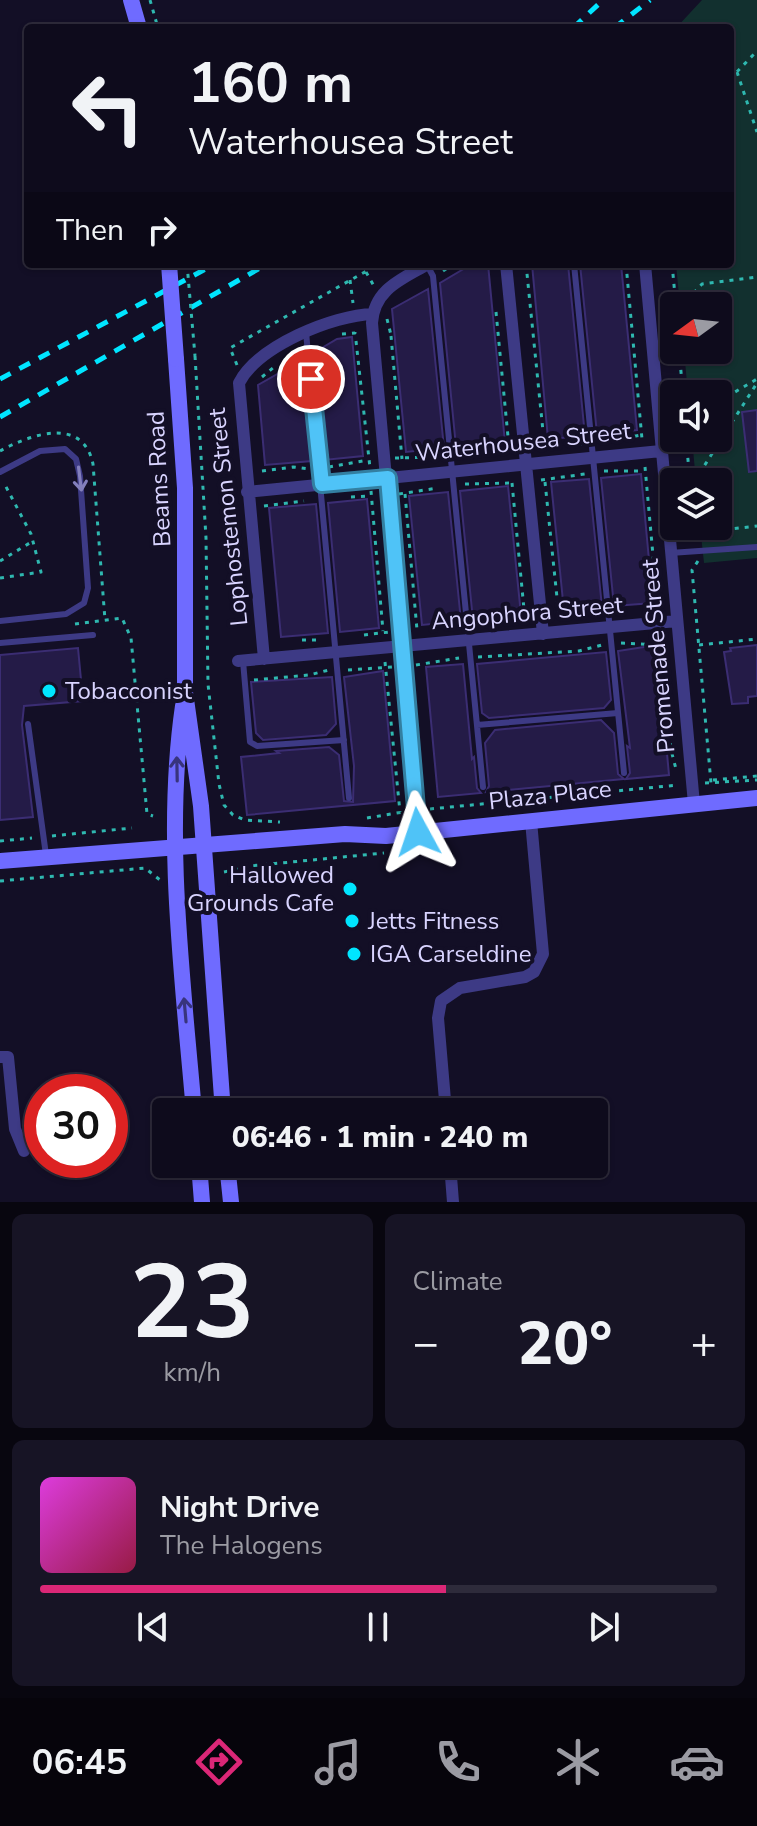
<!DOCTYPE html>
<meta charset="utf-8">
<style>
:root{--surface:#0e0b1c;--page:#171425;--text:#f1f3f6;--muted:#9b9ba3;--line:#2e2b3b;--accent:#db2777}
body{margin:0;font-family:"Nunito Sans",sans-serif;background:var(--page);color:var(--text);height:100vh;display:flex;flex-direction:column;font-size:30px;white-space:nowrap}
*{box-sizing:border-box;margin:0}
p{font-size:26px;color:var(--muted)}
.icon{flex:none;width:44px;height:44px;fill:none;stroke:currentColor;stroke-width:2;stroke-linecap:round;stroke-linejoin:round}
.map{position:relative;height:1202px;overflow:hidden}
.side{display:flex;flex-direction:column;gap:12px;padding:12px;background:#08060f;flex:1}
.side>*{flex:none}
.banner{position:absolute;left:24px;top:24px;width:710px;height:244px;border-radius:8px;box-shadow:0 2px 6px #0004,0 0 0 2px var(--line);background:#0e0b1c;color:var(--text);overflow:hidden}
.needle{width:52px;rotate:255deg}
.buttons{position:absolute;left:660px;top:292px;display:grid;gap:16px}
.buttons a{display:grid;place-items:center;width:72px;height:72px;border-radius:8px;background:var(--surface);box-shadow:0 2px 6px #0004,0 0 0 2px var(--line);font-size:40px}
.speed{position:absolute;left:24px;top:1074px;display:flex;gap:16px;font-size:40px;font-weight:700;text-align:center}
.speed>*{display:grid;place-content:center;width:104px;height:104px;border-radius:50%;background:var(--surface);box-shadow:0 2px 6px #0004,0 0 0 2px var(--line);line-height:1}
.speed .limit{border:12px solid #d22;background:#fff;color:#111}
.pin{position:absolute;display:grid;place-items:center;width:68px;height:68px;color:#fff;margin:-34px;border:4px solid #fff;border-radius:50%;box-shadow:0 2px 8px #0007}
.me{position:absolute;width:88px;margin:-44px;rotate:355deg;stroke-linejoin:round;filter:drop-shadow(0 0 6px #0008)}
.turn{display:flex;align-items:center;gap:28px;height:168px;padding:0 32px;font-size:36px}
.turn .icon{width:104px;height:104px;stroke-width:2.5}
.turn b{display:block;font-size:56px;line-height:68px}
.then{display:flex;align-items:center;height:76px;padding:0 32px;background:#0003;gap:16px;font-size:30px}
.big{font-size:60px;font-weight:800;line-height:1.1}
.side .card{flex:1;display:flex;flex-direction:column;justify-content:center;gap:12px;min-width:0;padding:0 28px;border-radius:12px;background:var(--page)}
.side .dial{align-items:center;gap:0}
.dial b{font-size:104px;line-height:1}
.song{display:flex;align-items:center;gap:24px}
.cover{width:96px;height:96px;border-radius:12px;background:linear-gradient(135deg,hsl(300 70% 55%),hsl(340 70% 35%))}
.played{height:8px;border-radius:4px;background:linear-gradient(90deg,var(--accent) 60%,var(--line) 60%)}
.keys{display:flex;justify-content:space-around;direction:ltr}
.heat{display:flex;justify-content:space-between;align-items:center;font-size:44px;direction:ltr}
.side .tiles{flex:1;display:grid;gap:12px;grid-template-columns:1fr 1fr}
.card:last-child{grid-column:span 2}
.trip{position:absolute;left:152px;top:1098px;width:456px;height:80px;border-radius:8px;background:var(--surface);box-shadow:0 2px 6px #0004,0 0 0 2px var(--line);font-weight:800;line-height:80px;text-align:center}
.dock{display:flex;height:128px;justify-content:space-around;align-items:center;background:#06040b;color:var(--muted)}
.dock .icon{width:56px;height:56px}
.dock .selected{color:var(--accent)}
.dock b{font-size:36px;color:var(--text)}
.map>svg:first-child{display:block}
.green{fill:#12302f}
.building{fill:#241b47;stroke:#3b2d73;stroke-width:2}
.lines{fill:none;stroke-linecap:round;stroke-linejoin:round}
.path{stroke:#2fb8b0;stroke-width:3;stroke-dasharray:4 6;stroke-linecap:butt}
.lane{stroke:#3d3a85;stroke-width:6}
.street{stroke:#3d3a85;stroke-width:12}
.secondary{stroke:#6f6bff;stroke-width:16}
.rail{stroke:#00e5ff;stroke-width:5;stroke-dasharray:12 10;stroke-linecap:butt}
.path-bridge{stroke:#2fb8b0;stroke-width:3;stroke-dasharray:4 6;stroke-linecap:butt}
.secondary-bridge{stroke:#6f6bff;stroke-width:16}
.oneway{stroke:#837fbc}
.oneway2{stroke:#38347d}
.route-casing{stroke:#337fa1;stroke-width:20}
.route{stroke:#4fc3f7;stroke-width:14}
.poi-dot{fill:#00e5ff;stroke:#130f26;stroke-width:3}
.labels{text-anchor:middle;stroke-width:8;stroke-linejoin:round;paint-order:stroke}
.street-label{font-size:24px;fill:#d9d4ff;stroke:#130f26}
.poi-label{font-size:24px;fill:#d9d4ff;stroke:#130f26;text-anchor:start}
</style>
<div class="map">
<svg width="757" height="1202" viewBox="0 0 757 1202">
<rect width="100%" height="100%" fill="#130f26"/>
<!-- green -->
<path class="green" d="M702,0H757V558L704,563L700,526H718V482H696L692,438H718V394H688L684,350H718V306H680L676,264H730V28H676Z"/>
<!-- building -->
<path class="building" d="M472,264H488L505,443L456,447L440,283Z
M532,264H568L585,436L548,439Z
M580,264H621L637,430L597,434Z
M428,289L444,448L406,452L392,309Z
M352,337L363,456L324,460L315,352L337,339Z
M297,363L303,366L312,461L265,465L258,385Z
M757,410V471L749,472L742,412Z
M641,474L653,603L614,606L601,478Z
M589,479L602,607L564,611L551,482Z
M508,486L521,615L473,620L460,491Z
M448,492L461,621L422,625L409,496Z
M367,499L379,628L340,632L328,503Z
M316,504L328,633L281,637L269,508Z
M657,645L669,775L626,779L630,773L627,746L630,748L618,651Z
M757,645V696L748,697V703L732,704L724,652L731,651L730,648Z
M78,648L83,701L24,706L22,725L33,817L0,820V655Z
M606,652L611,700L604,708L489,718L482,713L477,664Z
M463,664L472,759L474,757L477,788L481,793L438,797L426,667Z
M383,671L395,801L247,815L241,757L279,753L276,751L329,747L339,755L344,801L353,802L354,766L344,677Z
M332,677L336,724L326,735L263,740L256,733L251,682Z
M601,720L614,733L618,774L624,779L486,792L489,786L485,743L495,730Z"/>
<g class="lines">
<!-- path -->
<path class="path" d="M150,0L158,28
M737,72L757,132
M730,79L757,51
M526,264L545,451
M626,264L642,439
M672,264L676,306
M443,271L453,264
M366,272L374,286
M350,280L353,303
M675,297L691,296L702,284L757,277
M496,312L509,447
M387,319L391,335
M342,334L355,333V330
M391,336L402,459
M356,341L370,468
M679,350L683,394
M195,356L206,538L208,684L219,784L224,805L233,815L245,820L280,822
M284,360L299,353
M237,365L230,348L379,264
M262,377L274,367
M718,402L757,379
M686,438L690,482
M605,442L641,435
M538,445L582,444
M0,451C31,434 83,416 93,464L105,620
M459,456L510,447
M395,458L440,457
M329,467L368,460
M645,467L658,611
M262,471L293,467L309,469
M604,471H644
M541,480L585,474
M545,482L559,617
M694,482L757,383
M512,483L525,620
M465,484L513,483
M371,491L383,631
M399,494L438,488
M405,494L417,630
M351,497L371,496
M264,506L304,501
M694,526L696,542
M695,533L757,526
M0,561L33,541
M698,561L692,570L711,783
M0,578L41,572L31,534L4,483
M75,624L122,618L131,638L147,814L153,816
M660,634L671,750L676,769
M364,635L389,632
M302,640H318
M621,643L661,645
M699,645L757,639
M478,657L579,651L602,645
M385,662L400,812
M416,665L459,658
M348,670L392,667
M254,680L309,675L329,670
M713,780L757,776
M705,783L757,780
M430,809L678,785
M367,818L403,812
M52,836L132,828
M0,841L32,838
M224,872L250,866L384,853
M0,881L145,868L160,880"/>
<!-- lane -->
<path class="lane" d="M574,264L624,773
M427,265L433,276L483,787
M306,332L349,798
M0,472L40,451L65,449L76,459L80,476L88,588L84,603L66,614L0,621
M670,553L757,547
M0,643L93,635
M243,661L250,742L257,746L344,740
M28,724L46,855
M477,725L618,713"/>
<!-- street -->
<path class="street" d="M506,264L543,634
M645,264L694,804
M247,492L661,451
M264,659L239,383C258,346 333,315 373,314
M238,661L677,621
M418,832L372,323C374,289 402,279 428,264
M0,1057H8L15,1129L24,1151
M446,1112L438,1018L441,1001L460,988L525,977L534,972L543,954L531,821
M450,1164L453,1202"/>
<!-- secondary -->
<path class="secondary" d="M131,0L139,28
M176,359L185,488V692L201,806L223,1112
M183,706C164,836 183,981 194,1112
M0,861L345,834L386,836L757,798
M199,1164L202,1202
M227,1164L231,1202"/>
<!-- rail -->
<path class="rail" d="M573,28L603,0
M614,28L650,0
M0,379L215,264
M0,417L267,264"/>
<!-- path-bridge -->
<path class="path-bridge" d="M187,264L195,356"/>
<!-- secondary-bridge -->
<path class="secondary-bridge" d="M169,264L176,359"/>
</g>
<!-- one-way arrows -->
<defs><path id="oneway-shaft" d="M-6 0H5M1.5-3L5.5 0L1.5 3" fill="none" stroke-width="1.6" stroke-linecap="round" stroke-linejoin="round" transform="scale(2)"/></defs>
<use class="oneway" href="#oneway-shaft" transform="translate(80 479) rotate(83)"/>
<g class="oneway2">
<use href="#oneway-shaft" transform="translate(177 769) rotate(-91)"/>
<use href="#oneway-shaft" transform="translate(185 1010) rotate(-95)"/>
</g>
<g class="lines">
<!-- route casing -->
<g class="route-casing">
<path id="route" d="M311,379L322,484L388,478L418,832"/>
</g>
<!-- route -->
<use href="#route" class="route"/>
</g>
<!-- markers -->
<g class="poi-dot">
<circle cx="49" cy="691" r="8"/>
<circle cx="350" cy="889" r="8"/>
<circle cx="352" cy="921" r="8"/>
<circle cx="354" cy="954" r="8"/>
</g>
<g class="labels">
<!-- street labels -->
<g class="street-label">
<text transform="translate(523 442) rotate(-6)" y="8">Waterhousea Street</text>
<text transform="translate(159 479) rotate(-93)" y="8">Beams Road</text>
<text transform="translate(228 517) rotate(-96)" y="8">Lophostemon Street</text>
<text transform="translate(527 613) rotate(-5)" y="8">Angophora Street</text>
<text transform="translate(658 656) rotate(-95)" y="8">Promenade Street</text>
<text transform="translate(550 795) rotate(-6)" y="8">Plaza Place</text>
</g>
<!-- poi labels -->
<g class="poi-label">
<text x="65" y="699">Tobacconist</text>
<text x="334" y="883" text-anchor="end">Hallowed<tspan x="334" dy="28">Grounds Cafe</tspan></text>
<text x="368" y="929">Jetts Fitness</text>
<text x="370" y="962">IGA Carseldine</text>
</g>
</g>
</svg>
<div class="buttons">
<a><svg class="needle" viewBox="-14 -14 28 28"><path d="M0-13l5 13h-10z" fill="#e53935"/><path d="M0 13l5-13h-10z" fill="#9b9ba3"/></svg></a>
<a><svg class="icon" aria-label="sound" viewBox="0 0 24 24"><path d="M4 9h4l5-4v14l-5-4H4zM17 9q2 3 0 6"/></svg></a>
<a><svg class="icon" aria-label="layers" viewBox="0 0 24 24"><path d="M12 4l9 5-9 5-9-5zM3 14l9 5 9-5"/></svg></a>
</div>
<div class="speed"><div class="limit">30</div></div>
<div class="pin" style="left:311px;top:379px;background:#d93025"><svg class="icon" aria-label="arrive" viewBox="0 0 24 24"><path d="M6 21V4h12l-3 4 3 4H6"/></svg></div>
<svg class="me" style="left:418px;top:832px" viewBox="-20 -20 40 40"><path d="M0-17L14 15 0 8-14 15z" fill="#4fc3f7" stroke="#fff" stroke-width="4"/></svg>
<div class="trip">06:46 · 1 min · 240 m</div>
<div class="banner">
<div class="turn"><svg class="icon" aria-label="left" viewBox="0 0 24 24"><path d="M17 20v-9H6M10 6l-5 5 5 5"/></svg><div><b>160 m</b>Waterhousea Street</div></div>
<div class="then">Then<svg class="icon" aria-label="right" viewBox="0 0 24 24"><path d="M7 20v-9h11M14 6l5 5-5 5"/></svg></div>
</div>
</div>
<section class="side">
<div class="tiles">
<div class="card dial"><b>23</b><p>km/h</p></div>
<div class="card"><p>Climate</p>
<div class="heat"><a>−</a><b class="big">20°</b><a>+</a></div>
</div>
<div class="card">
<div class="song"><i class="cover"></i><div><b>Night Drive</b><p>The Halogens</p></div></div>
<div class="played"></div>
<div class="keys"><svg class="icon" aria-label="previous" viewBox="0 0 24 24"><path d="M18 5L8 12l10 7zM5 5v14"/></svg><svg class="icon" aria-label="pause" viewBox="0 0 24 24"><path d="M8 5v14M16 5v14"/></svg><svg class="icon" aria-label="next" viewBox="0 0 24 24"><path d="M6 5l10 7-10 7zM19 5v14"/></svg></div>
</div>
</div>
</section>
<nav class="dock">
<b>06:45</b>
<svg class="icon selected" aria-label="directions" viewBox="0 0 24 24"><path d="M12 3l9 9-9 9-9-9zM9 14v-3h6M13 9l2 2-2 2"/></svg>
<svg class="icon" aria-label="music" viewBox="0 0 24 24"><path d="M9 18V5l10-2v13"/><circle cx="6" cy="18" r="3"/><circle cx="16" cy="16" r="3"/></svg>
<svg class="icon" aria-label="phone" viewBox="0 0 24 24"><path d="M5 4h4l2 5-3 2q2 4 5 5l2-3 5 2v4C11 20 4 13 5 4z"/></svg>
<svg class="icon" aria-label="climate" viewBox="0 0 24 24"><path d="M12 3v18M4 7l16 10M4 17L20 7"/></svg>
<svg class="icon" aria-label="car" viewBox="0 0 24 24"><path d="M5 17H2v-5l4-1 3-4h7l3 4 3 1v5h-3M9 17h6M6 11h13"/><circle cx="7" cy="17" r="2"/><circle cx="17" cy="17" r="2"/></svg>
</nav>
